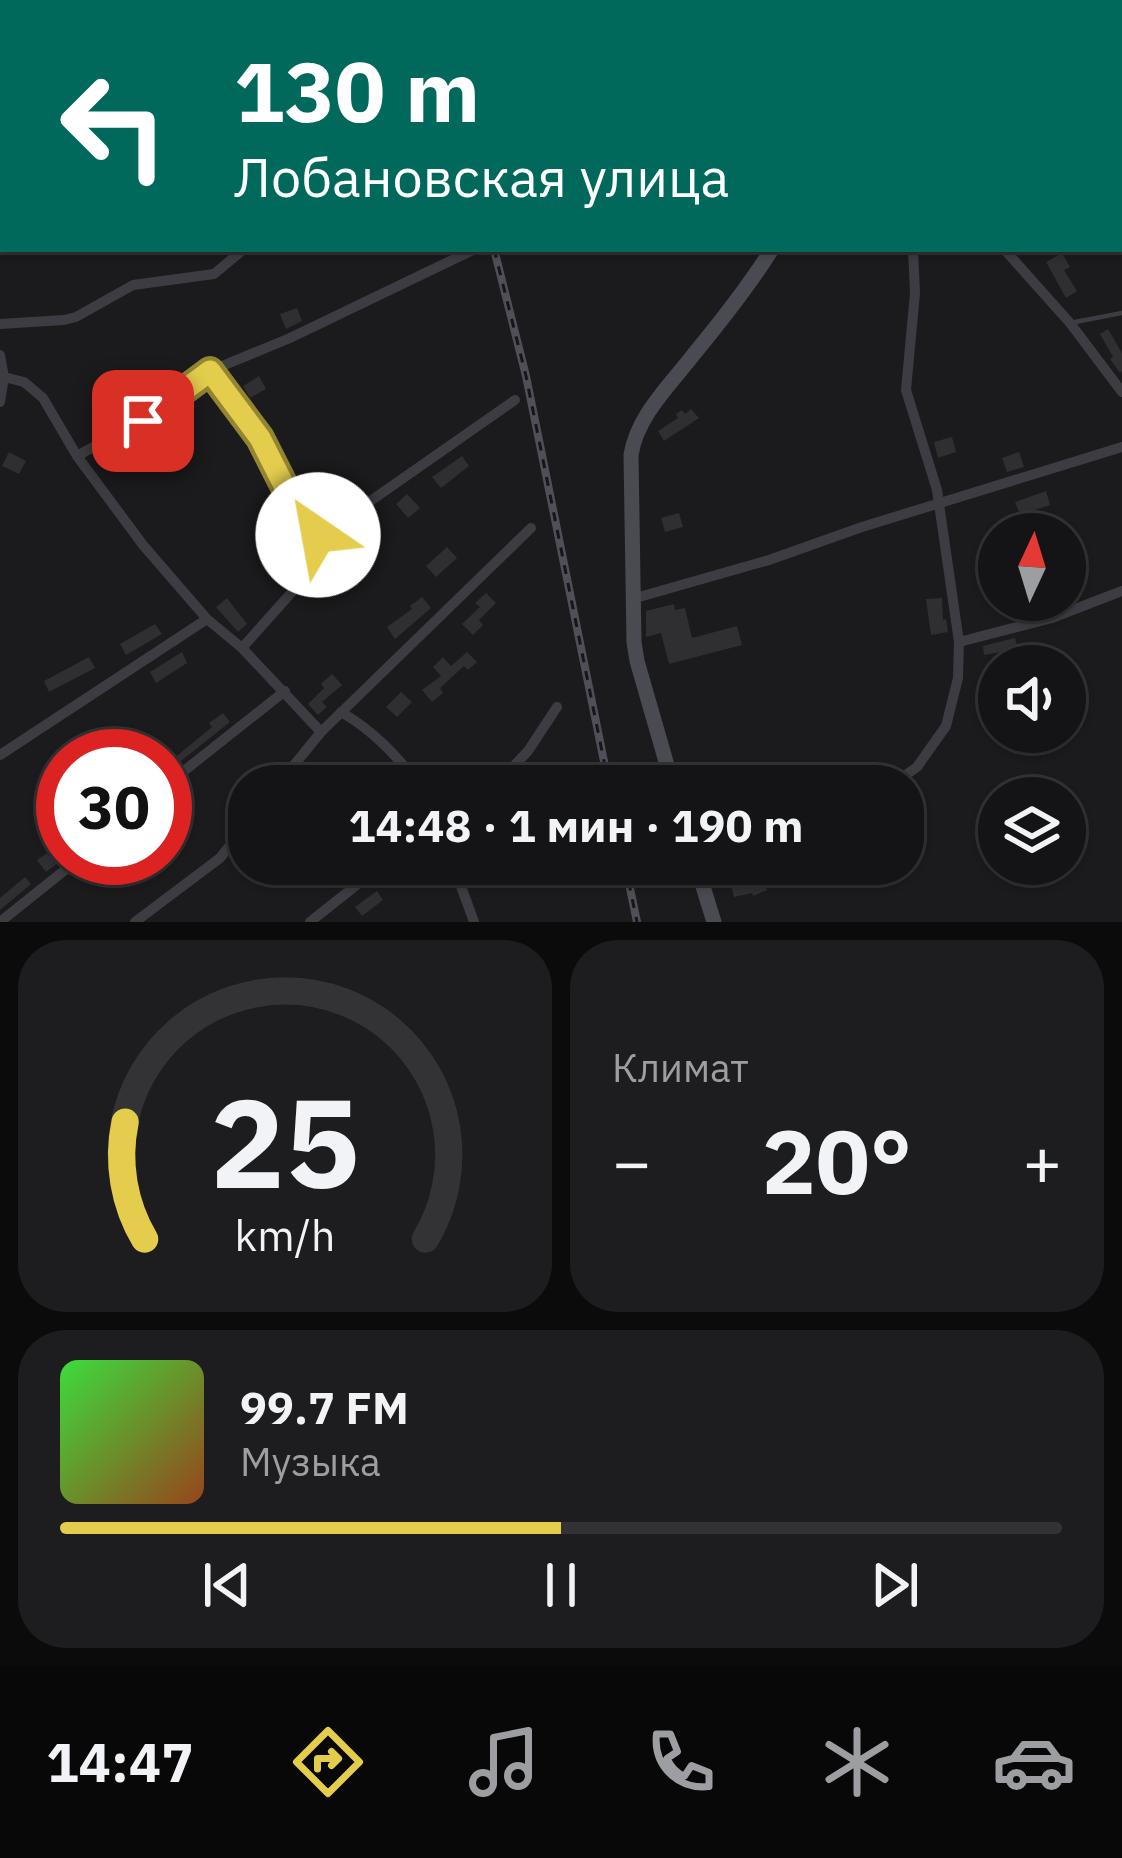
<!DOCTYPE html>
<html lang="ru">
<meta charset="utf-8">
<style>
:root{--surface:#141416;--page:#1d1d1f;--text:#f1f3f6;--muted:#9d9ea1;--line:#333335;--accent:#e4cc4d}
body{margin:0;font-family:"IBM Plex Sans",sans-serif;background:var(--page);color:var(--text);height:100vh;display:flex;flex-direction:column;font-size:45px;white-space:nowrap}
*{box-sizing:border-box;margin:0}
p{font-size:39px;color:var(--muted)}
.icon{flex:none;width:66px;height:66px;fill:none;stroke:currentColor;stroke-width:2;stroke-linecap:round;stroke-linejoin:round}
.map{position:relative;height:922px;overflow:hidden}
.drawer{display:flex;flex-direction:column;gap:18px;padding:18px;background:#0b0b0c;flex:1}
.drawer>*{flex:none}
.top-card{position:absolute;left:0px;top:0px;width:1122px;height:252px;box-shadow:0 3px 9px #0004,0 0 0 3px var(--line);background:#00695c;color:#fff;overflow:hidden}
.needle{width:78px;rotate:4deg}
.fabs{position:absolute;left:978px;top:513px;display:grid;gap:24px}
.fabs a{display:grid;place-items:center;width:108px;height:108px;border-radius:50%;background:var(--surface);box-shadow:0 3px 9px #0004,0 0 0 3px var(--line);font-size:60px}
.speed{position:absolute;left:36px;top:729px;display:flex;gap:24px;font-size:60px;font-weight:700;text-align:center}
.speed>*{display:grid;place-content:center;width:156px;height:156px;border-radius:50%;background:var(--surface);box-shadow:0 3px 9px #0004,0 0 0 3px var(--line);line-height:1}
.speed .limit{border:18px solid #d22;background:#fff;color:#111}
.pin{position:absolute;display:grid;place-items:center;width:102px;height:102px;color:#fff;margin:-51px;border-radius:24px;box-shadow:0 6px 18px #0006}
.me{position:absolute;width:132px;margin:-66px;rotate:327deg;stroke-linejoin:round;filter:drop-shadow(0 0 9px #0008)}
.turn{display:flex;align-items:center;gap:42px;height:252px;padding:0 36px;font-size:54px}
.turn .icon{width:156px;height:156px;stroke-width:2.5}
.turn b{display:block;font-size:84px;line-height:102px}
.big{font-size:90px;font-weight:700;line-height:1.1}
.drawer .tile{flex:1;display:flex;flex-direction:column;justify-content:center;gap:18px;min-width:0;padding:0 42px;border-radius:48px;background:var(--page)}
.drawer .dial{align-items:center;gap:0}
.dial svg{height:312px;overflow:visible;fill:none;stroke:var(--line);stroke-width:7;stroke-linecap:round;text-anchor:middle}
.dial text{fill:var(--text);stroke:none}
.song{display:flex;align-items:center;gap:36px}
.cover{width:144px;height:144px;border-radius:18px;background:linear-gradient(135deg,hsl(120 70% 55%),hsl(20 70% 35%))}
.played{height:12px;border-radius:6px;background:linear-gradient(90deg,var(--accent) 50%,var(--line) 50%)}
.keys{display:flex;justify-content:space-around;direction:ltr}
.heat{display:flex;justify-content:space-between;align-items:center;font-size:66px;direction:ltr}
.drawer .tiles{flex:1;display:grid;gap:18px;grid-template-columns:1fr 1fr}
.tile:last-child{grid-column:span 2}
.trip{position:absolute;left:228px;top:765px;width:696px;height:120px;border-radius:48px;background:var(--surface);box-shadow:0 3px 9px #0004,0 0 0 3px var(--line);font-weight:700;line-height:120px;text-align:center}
.menu{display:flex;height:192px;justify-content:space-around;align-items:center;background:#080809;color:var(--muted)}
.menu .icon{width:84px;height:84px}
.menu .active{color:var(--accent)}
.menu b{font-size:54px;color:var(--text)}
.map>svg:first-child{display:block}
.building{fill:#2f2e31}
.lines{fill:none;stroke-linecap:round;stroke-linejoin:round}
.service{stroke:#3c3c42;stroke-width:4.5}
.minor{stroke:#3c3c42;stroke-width:10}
.secondary{stroke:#4a4b52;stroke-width:15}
.rail-casing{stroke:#4f5057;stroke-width:8}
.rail{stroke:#161618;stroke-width:3;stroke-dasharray:9;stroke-linecap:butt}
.route-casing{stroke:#948532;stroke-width:30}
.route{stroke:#e4cc4d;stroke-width:21}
</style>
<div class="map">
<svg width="1122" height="922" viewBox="0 0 1122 922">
<rect width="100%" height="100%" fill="#1b1b1d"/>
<!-- building -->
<path class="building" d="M1062,253L1070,267L1064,270L1077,291L1066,298L1046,262Z
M297,308L302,321L286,329L280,314Z
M1108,329L1122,353V371L1120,373L1110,359L1113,357L1100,334Z
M259,376L266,389L250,398L243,386Z
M691,409L699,418L664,441L658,431L678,418L676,414L682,410L685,414Z
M952,437L956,452L938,458L934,442Z
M9,452L26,461L19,474L2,466Z
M1019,452L1024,467L1007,472L1002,458Z
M462,456L469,466L441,488L432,477Z
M1046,491L1050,505L1020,515L1015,502Z
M407,494L420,508L408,518L396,504Z
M679,513L683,527L665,532L661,518Z
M447,547L457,558L436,577L426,566Z
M486,593L496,603L479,620L483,625L473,635L462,624L480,607L475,603Z
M422,597L431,608L395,639L387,627L412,609L410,606Z
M227,598L247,624L238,632L216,607Z
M942,598L943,620L946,619L948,632L931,635L926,599Z
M674,604L675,610L685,608L692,638L737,626L742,645L669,664L661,633L646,637V611Z
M155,624L162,634L126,655L120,644Z
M1015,638L1018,649L984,655L983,646Z
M182,652L187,663L156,683L150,672Z
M467,652L477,662L468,670L464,666L440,688L443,693L432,702L422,690L441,676L433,667L443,657L451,666Z
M89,657L95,668L49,692L44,681Z
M332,674L342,685L322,702L327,707L318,715L308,704L324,688L321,684Z
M401,692L412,702L397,717L386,707Z
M223,713L230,722L171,769L167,764L212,727L209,723Z
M63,844V859L46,872L37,860L47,853L49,856Z
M25,877L31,884L0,910V898Z
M762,879L767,890L753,896L752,893L734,897L731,885L742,880L744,886Z
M377,891L383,900L362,916L355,907Z"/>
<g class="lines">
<!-- service -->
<path class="service" d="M756,3L762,0
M1075,322L1122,313"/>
<!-- minor -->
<path class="minor" d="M378,0L381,3
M455,0L456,3
M234,3L240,0
M589,3L596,0
M0,230L3,229
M1004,249L1070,323L1122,392
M0,324L64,320L76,317L133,285L214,274L244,249
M0,355L4,377L0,402
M210,371L260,438L285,483L297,511L327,547
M4,377L24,382L43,398L77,456L143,545L207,619L242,648L321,732
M77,456L156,413L194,381L210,371L290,338L475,249
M632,599L769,560L862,527L1122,447
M959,642L1052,618L1122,591
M242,648L301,582L343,525L359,509L515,400
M341,712C374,731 397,756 420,786
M0,755L207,619
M165,786L285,691
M277,786L321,732L531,528
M495,786L528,751L557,707
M890,786L917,767L946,726L958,678L959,642L937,490L906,390L915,293L913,249
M453,864L474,922
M702,886L755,864
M0,922L80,858
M135,922L220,858L249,822
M310,922L383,864"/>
<!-- secondary -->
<path class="secondary" d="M828,0L830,3
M673,786L637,661L634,642L631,455C637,416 670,385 694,354C722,320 749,286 772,249
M696,864L714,922"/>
<!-- rail casing -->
<g class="rail-casing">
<path id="rail" d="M427,0L428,3
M494,249L526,376L609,786
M625,864L637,922"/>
</g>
<!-- rail -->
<use href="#rail" class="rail"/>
</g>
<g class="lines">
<!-- route casing -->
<g class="route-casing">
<path id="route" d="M143,421L210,371L260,438L297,511L318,535"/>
</g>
<!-- route -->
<use href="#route" class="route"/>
</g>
</svg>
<div class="fabs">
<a><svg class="needle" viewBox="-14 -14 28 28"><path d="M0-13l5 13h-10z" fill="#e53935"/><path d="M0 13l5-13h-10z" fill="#9d9ea1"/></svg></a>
<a><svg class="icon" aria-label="sound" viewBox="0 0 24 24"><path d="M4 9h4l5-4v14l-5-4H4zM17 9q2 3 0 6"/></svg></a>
<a><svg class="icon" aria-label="layers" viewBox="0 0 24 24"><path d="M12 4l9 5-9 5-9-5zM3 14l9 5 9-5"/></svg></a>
</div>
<div class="speed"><div class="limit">30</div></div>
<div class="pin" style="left:143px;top:421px;background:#d93025"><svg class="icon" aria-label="arrive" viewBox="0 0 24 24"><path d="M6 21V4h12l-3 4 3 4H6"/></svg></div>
<svg class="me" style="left:318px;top:535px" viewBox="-20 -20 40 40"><circle r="19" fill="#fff"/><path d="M0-13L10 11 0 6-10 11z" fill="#e4cc4d"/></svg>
<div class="trip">14:48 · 1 мин · 190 m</div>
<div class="top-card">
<div class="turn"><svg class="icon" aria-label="left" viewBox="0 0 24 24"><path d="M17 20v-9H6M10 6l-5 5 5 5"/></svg><div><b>130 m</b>Лобановская улица</div></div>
</div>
</div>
<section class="drawer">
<div class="tiles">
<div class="tile dial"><svg viewBox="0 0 100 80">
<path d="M14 69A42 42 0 1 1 86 69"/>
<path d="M14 69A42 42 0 0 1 9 39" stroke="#e4cc4d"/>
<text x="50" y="56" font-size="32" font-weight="700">25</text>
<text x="50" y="72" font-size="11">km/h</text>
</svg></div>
<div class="tile"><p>Климат</p>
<div class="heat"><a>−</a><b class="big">20°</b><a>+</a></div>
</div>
<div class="tile">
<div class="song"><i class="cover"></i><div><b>99.7 FM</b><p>Музыка</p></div></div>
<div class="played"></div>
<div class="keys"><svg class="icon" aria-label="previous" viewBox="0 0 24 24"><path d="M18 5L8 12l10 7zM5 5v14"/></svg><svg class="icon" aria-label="pause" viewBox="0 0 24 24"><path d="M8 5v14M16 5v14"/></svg><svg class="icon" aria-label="next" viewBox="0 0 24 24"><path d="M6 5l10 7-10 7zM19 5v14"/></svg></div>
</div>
</div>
</section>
<nav class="menu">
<b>14:47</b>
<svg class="icon active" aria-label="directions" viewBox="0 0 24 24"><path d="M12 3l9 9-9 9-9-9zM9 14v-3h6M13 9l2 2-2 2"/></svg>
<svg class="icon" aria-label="music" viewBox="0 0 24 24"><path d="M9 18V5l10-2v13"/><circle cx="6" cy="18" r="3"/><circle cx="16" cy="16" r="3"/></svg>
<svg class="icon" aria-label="phone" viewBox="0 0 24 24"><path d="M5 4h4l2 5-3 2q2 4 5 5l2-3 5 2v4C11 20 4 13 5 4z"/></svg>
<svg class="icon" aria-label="climate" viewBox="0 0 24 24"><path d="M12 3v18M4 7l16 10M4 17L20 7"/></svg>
<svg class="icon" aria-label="car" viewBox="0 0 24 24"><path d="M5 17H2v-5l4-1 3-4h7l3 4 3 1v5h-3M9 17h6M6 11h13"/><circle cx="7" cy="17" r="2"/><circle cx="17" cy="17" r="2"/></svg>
</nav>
